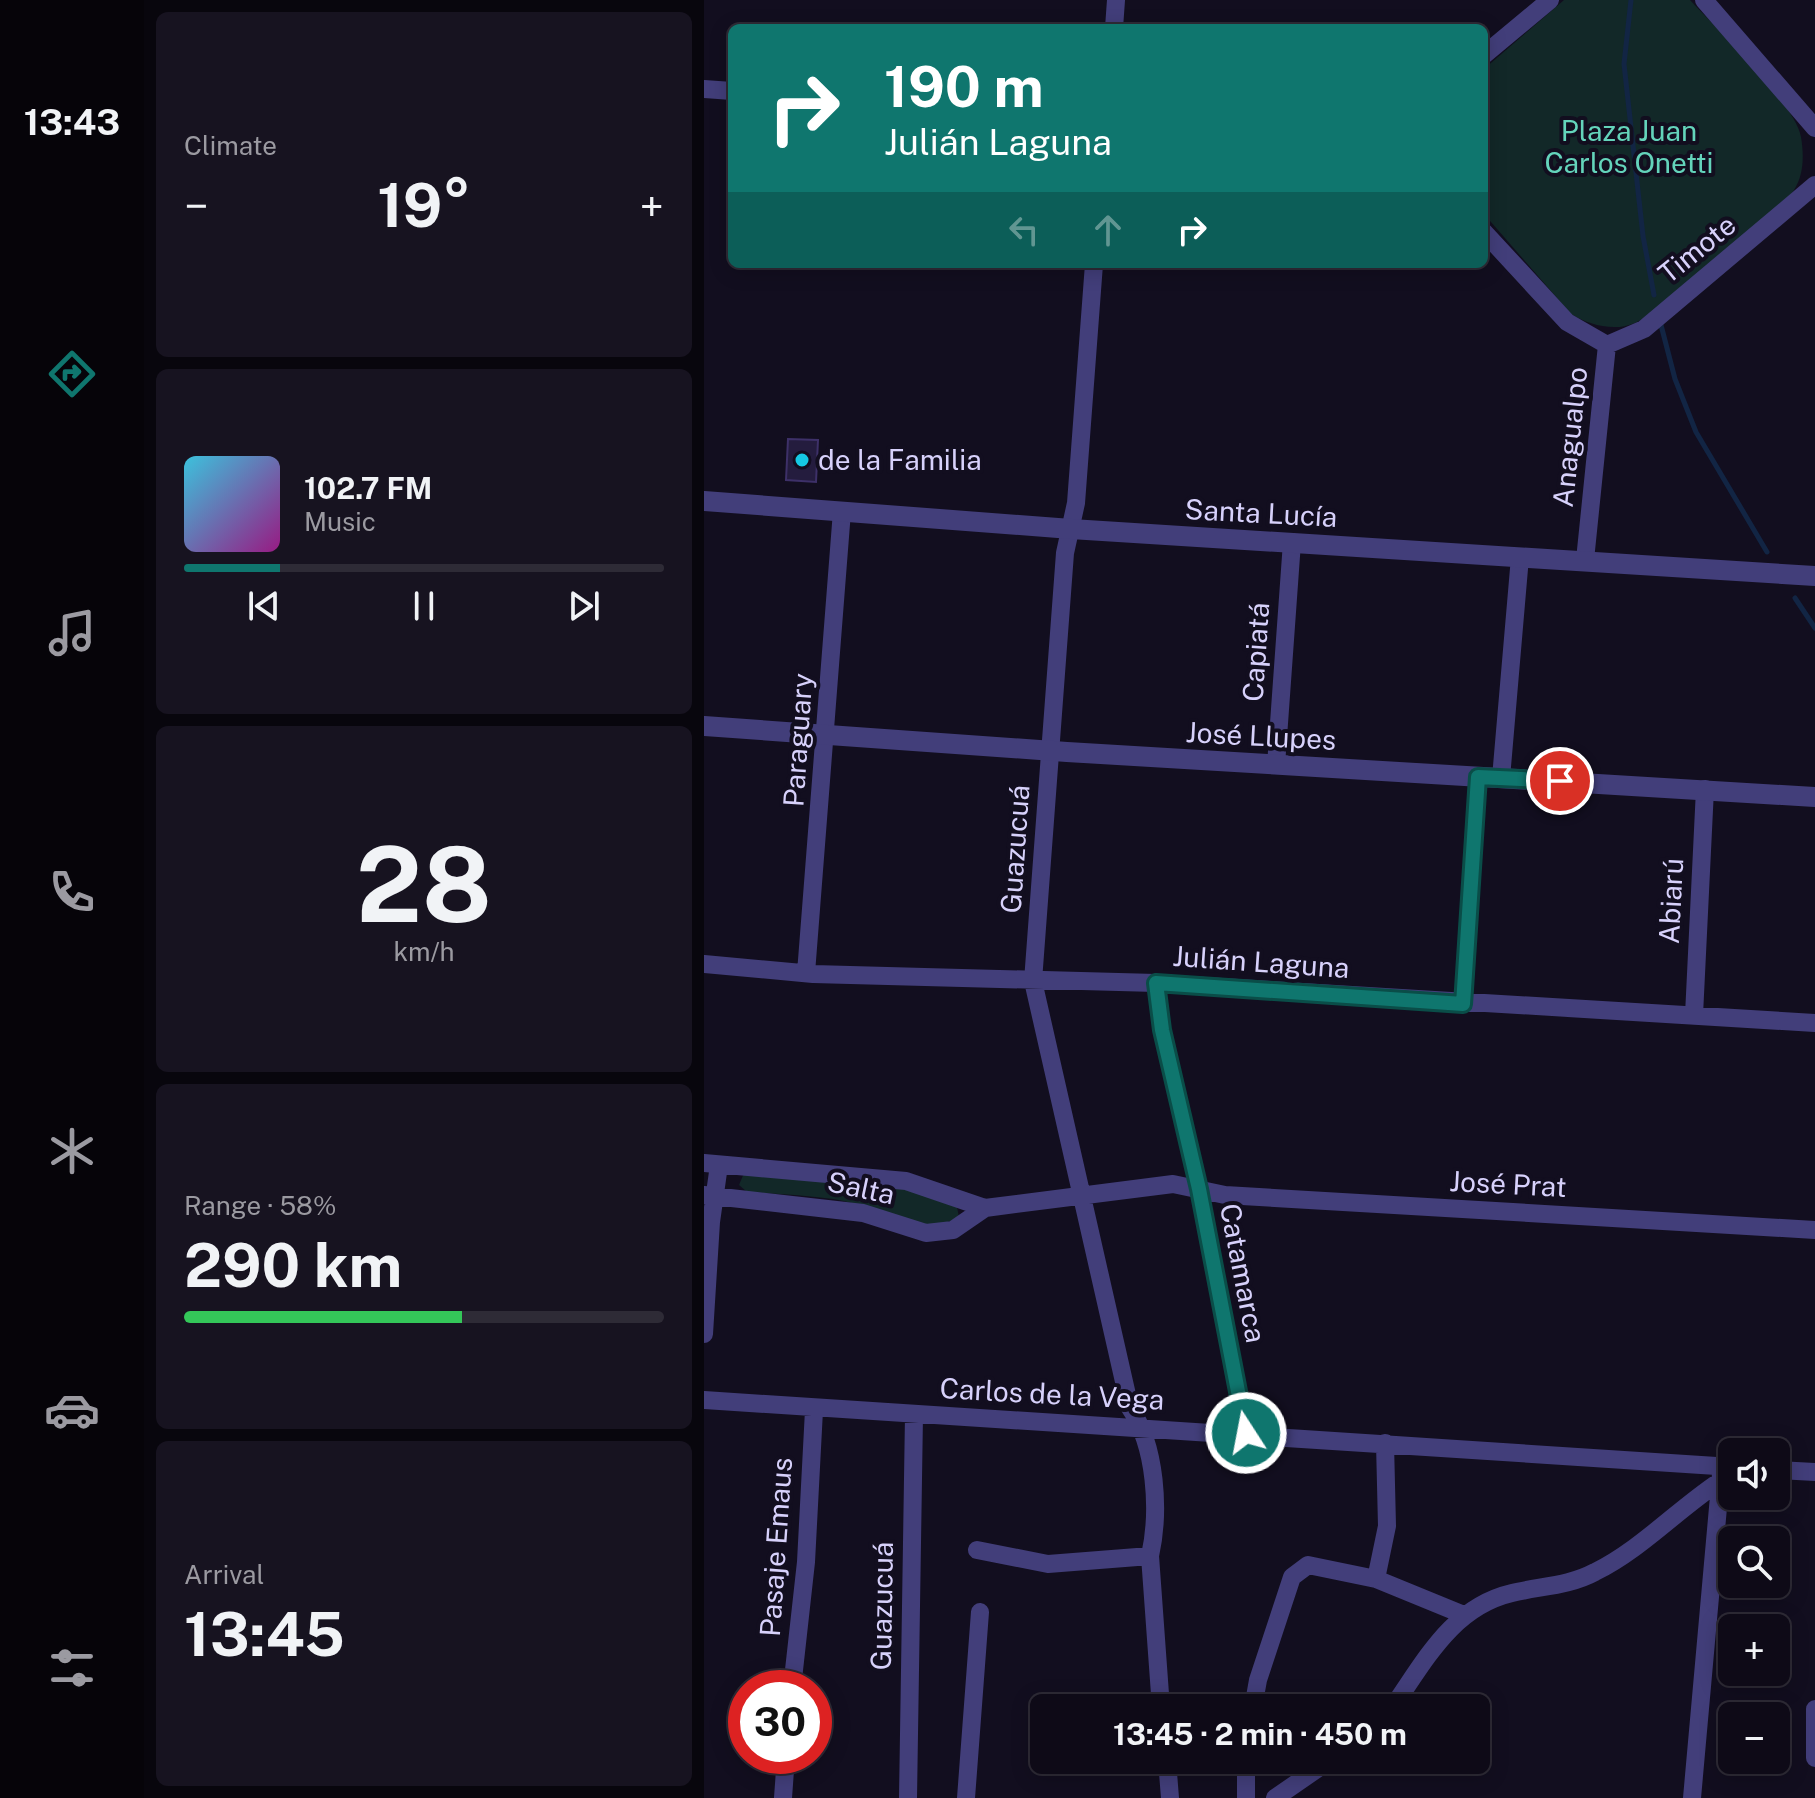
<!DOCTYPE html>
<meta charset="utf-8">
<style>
:root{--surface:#0e0a17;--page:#171320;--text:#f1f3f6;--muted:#9b9aa1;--line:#2e2b36;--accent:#0f766e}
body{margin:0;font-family:"Public Sans",sans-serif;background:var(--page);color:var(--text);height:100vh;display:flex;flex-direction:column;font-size:30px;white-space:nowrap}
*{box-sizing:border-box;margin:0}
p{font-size:26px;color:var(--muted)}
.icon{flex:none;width:44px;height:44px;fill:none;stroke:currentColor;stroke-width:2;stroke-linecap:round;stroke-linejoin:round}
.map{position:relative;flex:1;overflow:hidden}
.drawer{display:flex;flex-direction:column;gap:12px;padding:12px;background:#08060d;width:560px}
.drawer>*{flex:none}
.hud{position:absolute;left:24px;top:24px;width:760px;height:244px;border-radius:12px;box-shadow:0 4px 20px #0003,0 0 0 2px var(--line);background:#0f766e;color:#fff;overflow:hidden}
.buttons{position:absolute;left:1014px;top:1438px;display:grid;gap:16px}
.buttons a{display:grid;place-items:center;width:72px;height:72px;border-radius:12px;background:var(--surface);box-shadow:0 4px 20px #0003,0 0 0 2px var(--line);font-size:40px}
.speed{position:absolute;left:24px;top:1670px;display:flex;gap:16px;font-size:40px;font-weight:700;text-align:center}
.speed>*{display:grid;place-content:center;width:104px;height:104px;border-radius:50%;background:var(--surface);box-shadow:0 4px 20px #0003,0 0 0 2px var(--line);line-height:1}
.speed .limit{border:12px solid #d22;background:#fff;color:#111}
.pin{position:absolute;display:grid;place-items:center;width:68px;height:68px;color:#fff;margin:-34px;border:4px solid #fff;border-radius:50%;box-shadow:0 2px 8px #0007}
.me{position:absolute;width:88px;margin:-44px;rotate:349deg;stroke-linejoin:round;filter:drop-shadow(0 0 6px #0008)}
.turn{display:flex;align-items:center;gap:28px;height:168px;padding:0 24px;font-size:36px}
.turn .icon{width:104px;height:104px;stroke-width:2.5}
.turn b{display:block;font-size:56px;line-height:68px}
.lanes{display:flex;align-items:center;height:76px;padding:0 24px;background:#0003;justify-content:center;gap:40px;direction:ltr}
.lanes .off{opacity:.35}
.big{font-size:60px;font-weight:700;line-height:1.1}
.drawer .card{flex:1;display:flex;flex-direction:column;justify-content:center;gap:12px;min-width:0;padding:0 28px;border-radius:12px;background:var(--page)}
.drawer .dial{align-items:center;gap:0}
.dial b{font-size:104px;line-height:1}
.song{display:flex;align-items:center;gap:24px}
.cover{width:96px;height:96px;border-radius:12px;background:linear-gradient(135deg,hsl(190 70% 55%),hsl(310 70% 35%))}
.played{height:8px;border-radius:4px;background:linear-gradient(90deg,var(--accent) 20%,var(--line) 20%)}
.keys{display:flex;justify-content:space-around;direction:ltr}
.heat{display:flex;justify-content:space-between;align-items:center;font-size:44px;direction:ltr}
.charge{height:12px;border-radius:6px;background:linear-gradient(90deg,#34c759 58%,var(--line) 0)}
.trip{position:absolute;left:326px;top:1694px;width:460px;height:80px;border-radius:12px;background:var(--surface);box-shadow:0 4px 20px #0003,0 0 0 2px var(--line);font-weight:700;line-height:80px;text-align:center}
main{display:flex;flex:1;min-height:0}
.tabs{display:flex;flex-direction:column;width:144px;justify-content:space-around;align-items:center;background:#060409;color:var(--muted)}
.tabs .icon{width:56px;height:56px}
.tabs .current{color:var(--accent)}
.tabs b{font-size:36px;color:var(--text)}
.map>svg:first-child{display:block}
.green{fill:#122828}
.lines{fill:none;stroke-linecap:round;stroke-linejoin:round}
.stream{stroke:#122544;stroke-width:5}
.building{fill:#241c3e;stroke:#3d3068;stroke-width:2}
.minor{stroke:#423e7a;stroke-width:18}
.tertiary{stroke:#423e7a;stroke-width:20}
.route-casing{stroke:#0a4d48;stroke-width:20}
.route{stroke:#0f766e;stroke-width:14}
.poi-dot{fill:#15c8e3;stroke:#120e1f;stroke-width:3}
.labels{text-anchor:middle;stroke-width:8;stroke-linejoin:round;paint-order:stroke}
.park-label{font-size:28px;fill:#64d4bb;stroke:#120e1f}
.street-label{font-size:28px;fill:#d7d1fb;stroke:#120e1f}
.poi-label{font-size:28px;fill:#d7d1fb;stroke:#120e1f;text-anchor:start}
</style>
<main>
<nav class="tabs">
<b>13:43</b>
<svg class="icon current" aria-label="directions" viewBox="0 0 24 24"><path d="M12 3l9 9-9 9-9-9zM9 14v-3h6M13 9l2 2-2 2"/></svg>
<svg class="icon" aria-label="music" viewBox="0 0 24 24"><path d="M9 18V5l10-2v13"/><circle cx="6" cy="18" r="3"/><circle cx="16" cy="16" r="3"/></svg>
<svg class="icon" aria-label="phone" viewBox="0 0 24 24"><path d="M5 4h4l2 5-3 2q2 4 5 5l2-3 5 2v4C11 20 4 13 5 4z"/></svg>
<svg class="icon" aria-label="climate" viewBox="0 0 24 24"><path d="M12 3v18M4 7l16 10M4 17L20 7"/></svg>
<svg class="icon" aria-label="car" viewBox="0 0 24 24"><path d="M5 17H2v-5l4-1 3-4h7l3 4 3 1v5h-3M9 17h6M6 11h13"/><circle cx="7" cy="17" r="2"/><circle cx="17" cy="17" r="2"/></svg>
<svg class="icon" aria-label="filters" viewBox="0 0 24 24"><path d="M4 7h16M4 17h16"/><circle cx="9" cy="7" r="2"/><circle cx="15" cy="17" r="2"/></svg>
</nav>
<section class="drawer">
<div class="card"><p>Climate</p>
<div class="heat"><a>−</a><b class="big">19°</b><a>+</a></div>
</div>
<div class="card">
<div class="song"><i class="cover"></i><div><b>102.7 FM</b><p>Music</p></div></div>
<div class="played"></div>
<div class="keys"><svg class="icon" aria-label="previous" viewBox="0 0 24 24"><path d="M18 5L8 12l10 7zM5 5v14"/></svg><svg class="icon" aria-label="pause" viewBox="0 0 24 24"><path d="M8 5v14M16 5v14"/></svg><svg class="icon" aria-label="next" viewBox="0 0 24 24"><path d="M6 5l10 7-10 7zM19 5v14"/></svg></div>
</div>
<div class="card dial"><b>28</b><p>km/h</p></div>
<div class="card"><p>Range · 58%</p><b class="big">290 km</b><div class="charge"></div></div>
<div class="card"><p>Arrival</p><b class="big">13:45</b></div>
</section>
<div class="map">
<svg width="1111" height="1798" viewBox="0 0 1111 1798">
<rect width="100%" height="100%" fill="#120e1f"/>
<!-- green -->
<path class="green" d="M860,0H986C1012,28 1091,103 1097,137C1100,155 1100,175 1090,190C1078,210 952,315 931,323C910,332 885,325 867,314L780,214V69Z
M40,1173L176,1179L252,1202L255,1217C218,1239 168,1204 129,1199C101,1195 71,1194 43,1192L35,1185Z"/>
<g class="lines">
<!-- stream -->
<path class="stream" d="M927,0L920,64L939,236L950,295
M957,325L971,379L992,432L1063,552
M1091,598L1111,628"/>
</g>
<!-- building -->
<path class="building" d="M84,439L114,440L112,482L82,480Z"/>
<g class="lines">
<!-- minor -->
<path class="minor" d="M1000,0L1111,128
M410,28L412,0
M780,55L846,0
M0,89L28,91
M780,232L863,322L903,345
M390,264L372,503L361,553L329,981L426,1408C452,1446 456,1511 446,1556L457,1708
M903,345L940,329L1111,185
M881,560L903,345
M572,765L588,542
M797,778L816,557
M0,964L109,974L452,983L1111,1023
M102,973L138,511
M452,983L458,1030L495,1189L542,1433
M759,1004L774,777
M990,1015L1001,789
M0,1163L202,1181L281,1208L469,1184L521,1195L1111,1230
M0,1195L159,1213L222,1233L249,1230L281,1208
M0,1334L7,1222L15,1165
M0,1400L1028,1467
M1072,1470L1111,1472
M273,1550L344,1564L446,1556
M672,1579L683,1526L681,1443
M88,1688L102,1562L110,1410
M549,1708L554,1680L588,1577L604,1565L672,1579L760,1615
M688,1708C721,1661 748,1607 808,1593C837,1586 865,1586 891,1572C936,1550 973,1510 1015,1482
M1111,1709V1758
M463,1760L466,1798
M542,1760V1798
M79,1798L82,1756
M204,1798L210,1415
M262,1798L276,1612
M571,1798L626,1760
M988,1798L1017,1474"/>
<!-- tertiary -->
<path class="tertiary" d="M0,501L367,529L1111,576
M0,726L363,752L1111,797"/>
</g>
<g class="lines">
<!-- route casing -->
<g class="route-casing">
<path id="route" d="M542,1433L495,1189L458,1030L452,983L759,1004L774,777L856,781"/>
</g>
<!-- route -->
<use href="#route" class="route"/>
</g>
<!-- markers -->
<circle class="poi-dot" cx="98" cy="460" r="8"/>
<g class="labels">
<!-- park labels -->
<g class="park-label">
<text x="925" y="141">Plaza Juan<tspan x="925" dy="32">Carlos Onetti</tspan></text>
</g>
<!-- street labels -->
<g class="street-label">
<text transform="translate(993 249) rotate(-39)" y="10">Timote</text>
<text transform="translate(866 437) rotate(-84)" y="10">Anagualpo</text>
<text transform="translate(557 513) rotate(3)" y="10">Santa Lucía</text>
<text transform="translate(552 652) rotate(-86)" y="10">Capiatá</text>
<text transform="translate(557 736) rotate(3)" y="10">José Llupes</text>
<text transform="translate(94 740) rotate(-86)" y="10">Paraguary</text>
<text transform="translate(311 849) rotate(-86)" y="10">Guazucuá</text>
<text transform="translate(967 901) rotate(-87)" y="10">Abiarú</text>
<text transform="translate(557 962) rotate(4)" y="10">Julián Laguna</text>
<text transform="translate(804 1184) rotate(3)" y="10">José Prat</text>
<text transform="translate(157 1188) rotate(12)" y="10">Salta</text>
<text transform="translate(539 1273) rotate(79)" y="10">Catamarca</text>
<text transform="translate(348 1394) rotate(3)" y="10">Carlos de la Vega</text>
<text transform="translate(72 1547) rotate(-86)" y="10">Pasaje Emaus</text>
<text transform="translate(178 1606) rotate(-89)" y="10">Guazucuá</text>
</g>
<!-- poi labels -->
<g class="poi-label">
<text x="114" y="470">de la Familia</text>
</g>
</g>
</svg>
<div class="buttons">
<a><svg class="icon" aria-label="sound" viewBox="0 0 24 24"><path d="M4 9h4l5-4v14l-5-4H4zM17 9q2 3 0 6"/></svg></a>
<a><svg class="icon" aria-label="search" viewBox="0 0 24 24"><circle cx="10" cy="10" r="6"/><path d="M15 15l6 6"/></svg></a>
<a>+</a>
<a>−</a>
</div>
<div class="speed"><div class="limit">30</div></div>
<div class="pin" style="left:856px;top:781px;background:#d93025"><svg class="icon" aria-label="arrive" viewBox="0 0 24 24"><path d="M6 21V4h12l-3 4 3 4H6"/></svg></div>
<svg class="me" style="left:542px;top:1433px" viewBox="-20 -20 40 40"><circle r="17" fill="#0f766e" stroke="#fff" stroke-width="3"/><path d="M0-11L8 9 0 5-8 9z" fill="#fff"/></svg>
<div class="trip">13:45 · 2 min · 450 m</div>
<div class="hud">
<div class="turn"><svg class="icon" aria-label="right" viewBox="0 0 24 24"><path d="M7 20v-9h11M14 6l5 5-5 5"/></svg><div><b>190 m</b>Julián Laguna</div></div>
<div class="lanes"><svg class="icon off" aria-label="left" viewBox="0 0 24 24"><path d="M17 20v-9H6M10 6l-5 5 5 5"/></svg><svg class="icon off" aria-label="ahead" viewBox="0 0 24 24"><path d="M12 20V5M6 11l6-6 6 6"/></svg><svg class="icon" aria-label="right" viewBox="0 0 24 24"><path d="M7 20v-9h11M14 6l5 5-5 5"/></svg></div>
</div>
</div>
</main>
